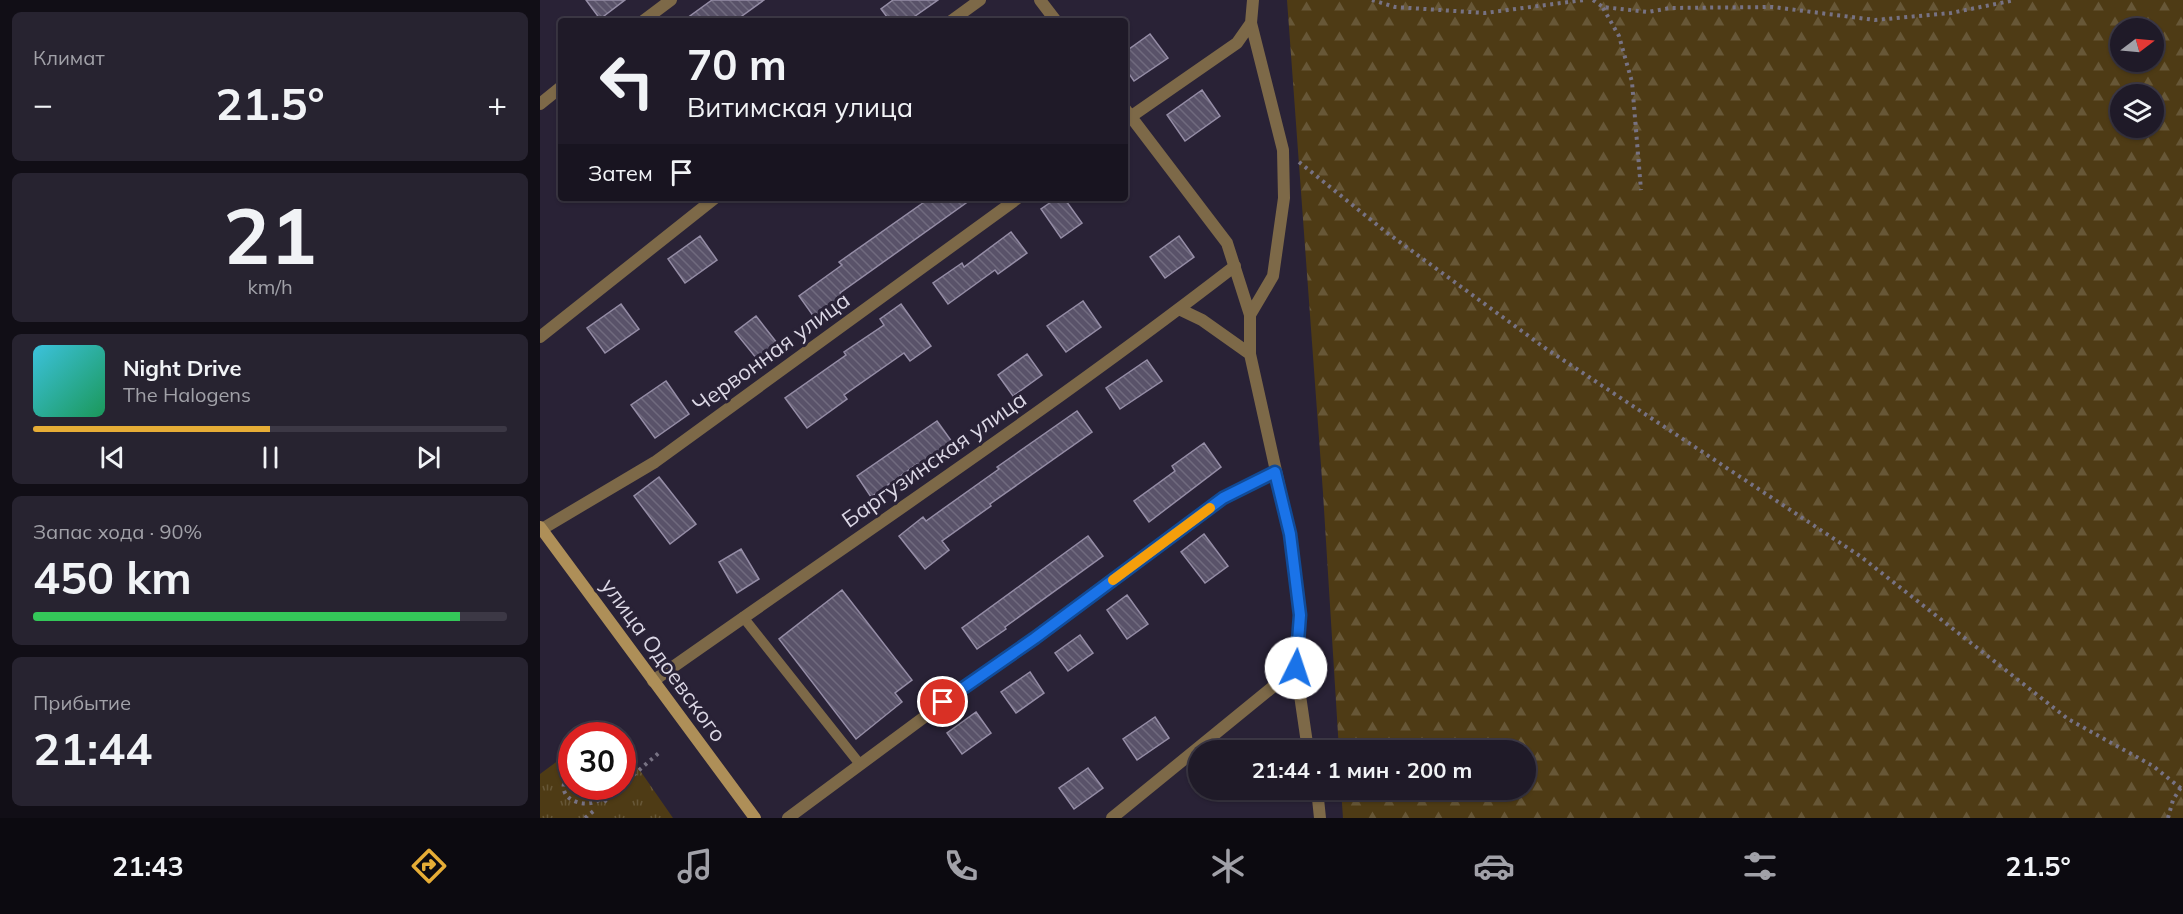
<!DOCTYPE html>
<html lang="ru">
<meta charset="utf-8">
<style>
:root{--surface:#1f1a28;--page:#272330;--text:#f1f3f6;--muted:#a1a1a8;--line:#3c3845;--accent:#e6ad36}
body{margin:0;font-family:Mulish,sans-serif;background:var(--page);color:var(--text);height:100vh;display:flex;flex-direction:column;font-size:22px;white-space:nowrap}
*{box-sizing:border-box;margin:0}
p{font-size:20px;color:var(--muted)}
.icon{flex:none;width:33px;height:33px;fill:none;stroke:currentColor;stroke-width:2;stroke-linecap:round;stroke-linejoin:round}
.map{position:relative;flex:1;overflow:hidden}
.drawer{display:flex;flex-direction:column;gap:12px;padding:12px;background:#110e16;width:540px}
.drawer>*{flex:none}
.guide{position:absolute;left:18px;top:18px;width:570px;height:183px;border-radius:6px;box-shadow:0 2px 4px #0004,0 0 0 2px var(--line);background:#1f1a28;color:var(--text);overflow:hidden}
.needle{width:39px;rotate:74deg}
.fabs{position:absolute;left:1570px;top:18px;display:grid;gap:12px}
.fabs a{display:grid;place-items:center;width:54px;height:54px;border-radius:50%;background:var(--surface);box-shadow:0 2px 4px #0004,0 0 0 2px var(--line);font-size:30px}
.speed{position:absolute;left:18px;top:722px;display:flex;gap:12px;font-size:30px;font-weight:700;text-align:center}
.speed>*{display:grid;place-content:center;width:78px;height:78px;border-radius:50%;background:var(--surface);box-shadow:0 2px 4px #0004,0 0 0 2px var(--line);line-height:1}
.speed .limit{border:9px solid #d22;background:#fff;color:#111}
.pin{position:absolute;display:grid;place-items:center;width:51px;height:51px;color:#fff;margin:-26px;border:3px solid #fff;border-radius:50%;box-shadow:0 2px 6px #0007}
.me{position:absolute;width:66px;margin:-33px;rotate:4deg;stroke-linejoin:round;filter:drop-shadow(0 0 4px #0008)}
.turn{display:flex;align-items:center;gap:21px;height:126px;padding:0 30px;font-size:27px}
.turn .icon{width:78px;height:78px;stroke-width:2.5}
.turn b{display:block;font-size:42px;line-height:51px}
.then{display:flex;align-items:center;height:57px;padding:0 30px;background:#0003;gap:12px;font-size:22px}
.big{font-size:45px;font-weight:700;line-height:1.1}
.drawer .widget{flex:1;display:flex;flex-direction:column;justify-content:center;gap:9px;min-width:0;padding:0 21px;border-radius:9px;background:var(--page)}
.drawer .dial{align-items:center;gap:0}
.dial b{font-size:78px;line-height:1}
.song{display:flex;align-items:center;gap:18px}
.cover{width:72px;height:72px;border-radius:9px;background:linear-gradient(135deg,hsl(190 70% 55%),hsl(150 70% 35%))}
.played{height:6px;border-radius:3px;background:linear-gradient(90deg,var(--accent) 50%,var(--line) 50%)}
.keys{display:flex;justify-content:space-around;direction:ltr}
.heat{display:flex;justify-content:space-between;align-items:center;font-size:33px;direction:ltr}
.charge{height:9px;border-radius:4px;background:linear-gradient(90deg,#34c759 90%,var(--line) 0)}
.trip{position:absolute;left:648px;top:740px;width:348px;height:60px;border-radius:30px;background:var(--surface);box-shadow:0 2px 4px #0004,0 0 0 2px var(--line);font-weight:700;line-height:60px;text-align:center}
.dock{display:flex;height:96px;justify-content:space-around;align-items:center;background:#0c0a10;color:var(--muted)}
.dock .icon{width:42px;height:42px}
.dock .active{color:var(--accent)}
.dock b{font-size:27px;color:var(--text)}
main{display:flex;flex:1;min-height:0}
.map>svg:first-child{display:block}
.grass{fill:url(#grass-tufts)}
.forest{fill:url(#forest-firs);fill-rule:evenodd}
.building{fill:url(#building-back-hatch);stroke:#958da6;stroke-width:1.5}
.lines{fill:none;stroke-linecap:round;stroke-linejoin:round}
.path{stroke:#777283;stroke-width:4;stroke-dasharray:3 4.5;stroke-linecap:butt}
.lane{stroke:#7d6948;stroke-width:10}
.street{stroke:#7d6948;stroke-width:12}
.secondary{stroke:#ae8f58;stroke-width:12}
.route-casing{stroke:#114b97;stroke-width:15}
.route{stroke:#1a73e8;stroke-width:10}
.slow{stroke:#f59e0b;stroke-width:10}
.labels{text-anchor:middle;stroke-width:6;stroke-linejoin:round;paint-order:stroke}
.street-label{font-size:22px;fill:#dbd7e5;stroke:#292236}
</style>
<main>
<section class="drawer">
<div class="widget"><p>Климат</p>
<div class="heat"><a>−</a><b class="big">21.5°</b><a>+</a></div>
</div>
<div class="widget dial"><b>21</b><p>km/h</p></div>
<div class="widget">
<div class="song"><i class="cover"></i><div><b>Night Drive</b><p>The Halogens</p></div></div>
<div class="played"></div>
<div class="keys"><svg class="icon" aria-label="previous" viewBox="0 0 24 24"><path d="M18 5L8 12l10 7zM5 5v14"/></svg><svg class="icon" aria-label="pause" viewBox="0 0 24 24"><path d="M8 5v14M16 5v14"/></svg><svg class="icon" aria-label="next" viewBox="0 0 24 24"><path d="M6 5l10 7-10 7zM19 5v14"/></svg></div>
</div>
<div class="widget"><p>Запас хода · 90%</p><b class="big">450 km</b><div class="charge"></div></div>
<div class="widget"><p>Прибытие</p><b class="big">21:44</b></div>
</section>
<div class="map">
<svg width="1643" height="818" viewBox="0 0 1643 818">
<defs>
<pattern id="grass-tufts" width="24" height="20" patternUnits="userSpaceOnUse" patternTransform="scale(1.5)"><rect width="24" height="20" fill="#4e3b15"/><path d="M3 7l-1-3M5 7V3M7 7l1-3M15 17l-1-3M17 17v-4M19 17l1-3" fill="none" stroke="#675737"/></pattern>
<pattern id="forest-firs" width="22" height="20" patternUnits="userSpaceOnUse" patternTransform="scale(1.5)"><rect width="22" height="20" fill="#4e3b15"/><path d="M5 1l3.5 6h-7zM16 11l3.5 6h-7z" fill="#675737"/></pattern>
<pattern id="building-back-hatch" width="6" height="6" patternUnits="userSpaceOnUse" patternTransform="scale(1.5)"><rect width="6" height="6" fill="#595269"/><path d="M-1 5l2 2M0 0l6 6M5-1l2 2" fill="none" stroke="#706a7e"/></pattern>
</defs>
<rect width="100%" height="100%" fill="#292236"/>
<!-- grass -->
<path class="grass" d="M83,746L133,818H0V774L31,751L32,786H82Z"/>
<!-- forest -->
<path class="forest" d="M747,0H1643V818H803L801,789H986V750H799L783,493ZM1581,28H1614V62H1581ZM1581,94H1614V128H1581Z"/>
<!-- building -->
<path class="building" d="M46,0H85L60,19Z
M172,0H224L195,21H143Z
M353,0H398L368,21H350L341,9Z
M610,34L628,58L594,81L585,68V52Z
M662,90L680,116L645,141L627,115Z
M390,198H433L300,293L302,296L274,317L259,296L302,265L299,262Z
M517,198H524L542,223L521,238L501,209Z
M471,232L487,253L458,274L455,270L408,304L393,283L422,263L424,267Z
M160,236L177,260L145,283L128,259Z
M639,236L654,257L625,278L610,257Z
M543,301L561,327L526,352L507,326Z
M81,304L99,329L65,353L47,328Z
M361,304L391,346L370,361L364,353L304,395L307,399L267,428L245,398L306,355L304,352L344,325L340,319Z
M216,316L237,343L217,359L195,332Z
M487,354L502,375L473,396L458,375Z
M607,360L622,381L580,409L566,388Z
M126,381L149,414L115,438L91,405Z
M537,411L552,432L450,504L451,506L402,541L409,550L385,569L359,536L383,517L386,521L459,469L457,467Z
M397,421L415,446L381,469L377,464L331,497L317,476Z
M664,443L681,467L609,522L594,501L635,471L632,466Z
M119,477L156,524L130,544L94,496Z
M664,534L688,566L665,583L641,552Z
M548,536L563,556L465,627L466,629L437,649L422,628Z
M201,549L219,579L197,593L179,562Z
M302,590L372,680L355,693L362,702L316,739L239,639Z
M587,595L608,624L587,639L567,610Z
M540,635L553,653L528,671L515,653Z
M490,672L504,693L476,713L461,692Z
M436,712L451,733L422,754L407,733Z
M615,717L629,738L597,760L583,739Z
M548,768L563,788L534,809L519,788Z"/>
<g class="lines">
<!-- path -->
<path class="path" d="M832,0L855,7L945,13L1044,0
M1053,0L1063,7L1108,12L1130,8L1233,7L1335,20L1411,13L1475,0
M1063,8L1079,36L1092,82L1101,190
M759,162L846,232L1005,348L1320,556L1528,719L1613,766L1643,790
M32,771C1,802 65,818 67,786
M82,785L121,751
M64,802L82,786
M45,818L56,809
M1628,818L1633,800L1643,784"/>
<!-- lane -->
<path class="lane" d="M203,617L319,763"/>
<!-- street -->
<path class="street" d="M500,0L516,21
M713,0L711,23L743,150L744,198L733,276L710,315V354L750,534L760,615L756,668L768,750
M103,21L131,0
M411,21L440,0
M0,104L21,87
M585,109L687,243L710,315
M586,120L697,43L711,23
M639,309L662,320L710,354
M0,337L175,198
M2,529L115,462L478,198
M113,681C307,544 506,412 695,266
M777,789L780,818
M248,818L437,678L495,638L683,498L735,473
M572,818L756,668"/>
<!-- secondary -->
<path class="secondary" d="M0,527L215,818"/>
</g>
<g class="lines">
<!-- route casing -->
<g class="route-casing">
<path id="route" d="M403,702L495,638L683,498L735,472L750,534L760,615L756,668"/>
</g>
<!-- route -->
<use href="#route" class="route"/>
<!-- slow -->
<path class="slow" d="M573,580L670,508"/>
</g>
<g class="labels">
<!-- street labels -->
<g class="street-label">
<text transform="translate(231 352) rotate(-36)" y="8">Червонная улица</text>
<text transform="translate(394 459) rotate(-35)" y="8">Баргузинская улица</text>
<text transform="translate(124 660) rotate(54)" y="8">улица Одоевского</text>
</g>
</g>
</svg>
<div class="fabs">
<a><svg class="needle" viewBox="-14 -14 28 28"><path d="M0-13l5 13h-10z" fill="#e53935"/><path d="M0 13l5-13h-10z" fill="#a1a1a8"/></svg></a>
<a><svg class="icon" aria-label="layers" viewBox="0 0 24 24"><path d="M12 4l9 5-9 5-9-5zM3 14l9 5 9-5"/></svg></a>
</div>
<div class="speed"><div class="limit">30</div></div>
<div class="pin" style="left:403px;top:702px;background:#d93025"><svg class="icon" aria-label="arrive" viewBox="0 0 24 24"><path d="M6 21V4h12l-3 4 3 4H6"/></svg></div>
<svg class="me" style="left:756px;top:668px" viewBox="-20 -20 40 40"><circle r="19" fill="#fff"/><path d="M0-13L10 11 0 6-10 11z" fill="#1a73e8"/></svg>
<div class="trip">21:44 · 1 мин · 200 m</div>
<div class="guide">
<div class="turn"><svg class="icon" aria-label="left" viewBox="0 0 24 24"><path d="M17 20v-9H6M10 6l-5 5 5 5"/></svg><div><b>70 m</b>Витимская улица</div></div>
<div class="then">Затем<svg class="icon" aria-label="arrive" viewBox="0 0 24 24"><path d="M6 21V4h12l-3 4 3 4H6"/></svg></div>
</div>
</div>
</main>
<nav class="dock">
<b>21:43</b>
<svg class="icon active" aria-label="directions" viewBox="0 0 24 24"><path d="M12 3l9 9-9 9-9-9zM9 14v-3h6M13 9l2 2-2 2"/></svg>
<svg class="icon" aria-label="music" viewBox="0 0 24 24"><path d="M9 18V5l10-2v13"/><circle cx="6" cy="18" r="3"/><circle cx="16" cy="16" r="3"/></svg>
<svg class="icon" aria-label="phone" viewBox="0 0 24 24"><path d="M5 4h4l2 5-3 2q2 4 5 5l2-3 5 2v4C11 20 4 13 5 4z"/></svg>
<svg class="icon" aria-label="climate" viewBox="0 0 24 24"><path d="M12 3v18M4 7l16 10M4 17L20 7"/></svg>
<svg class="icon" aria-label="car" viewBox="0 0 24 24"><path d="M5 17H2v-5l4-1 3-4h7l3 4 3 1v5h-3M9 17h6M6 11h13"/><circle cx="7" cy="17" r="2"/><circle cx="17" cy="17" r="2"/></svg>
<svg class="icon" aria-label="filters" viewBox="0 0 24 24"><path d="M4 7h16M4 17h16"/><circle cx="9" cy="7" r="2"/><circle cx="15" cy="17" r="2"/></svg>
<b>21.5°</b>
</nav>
